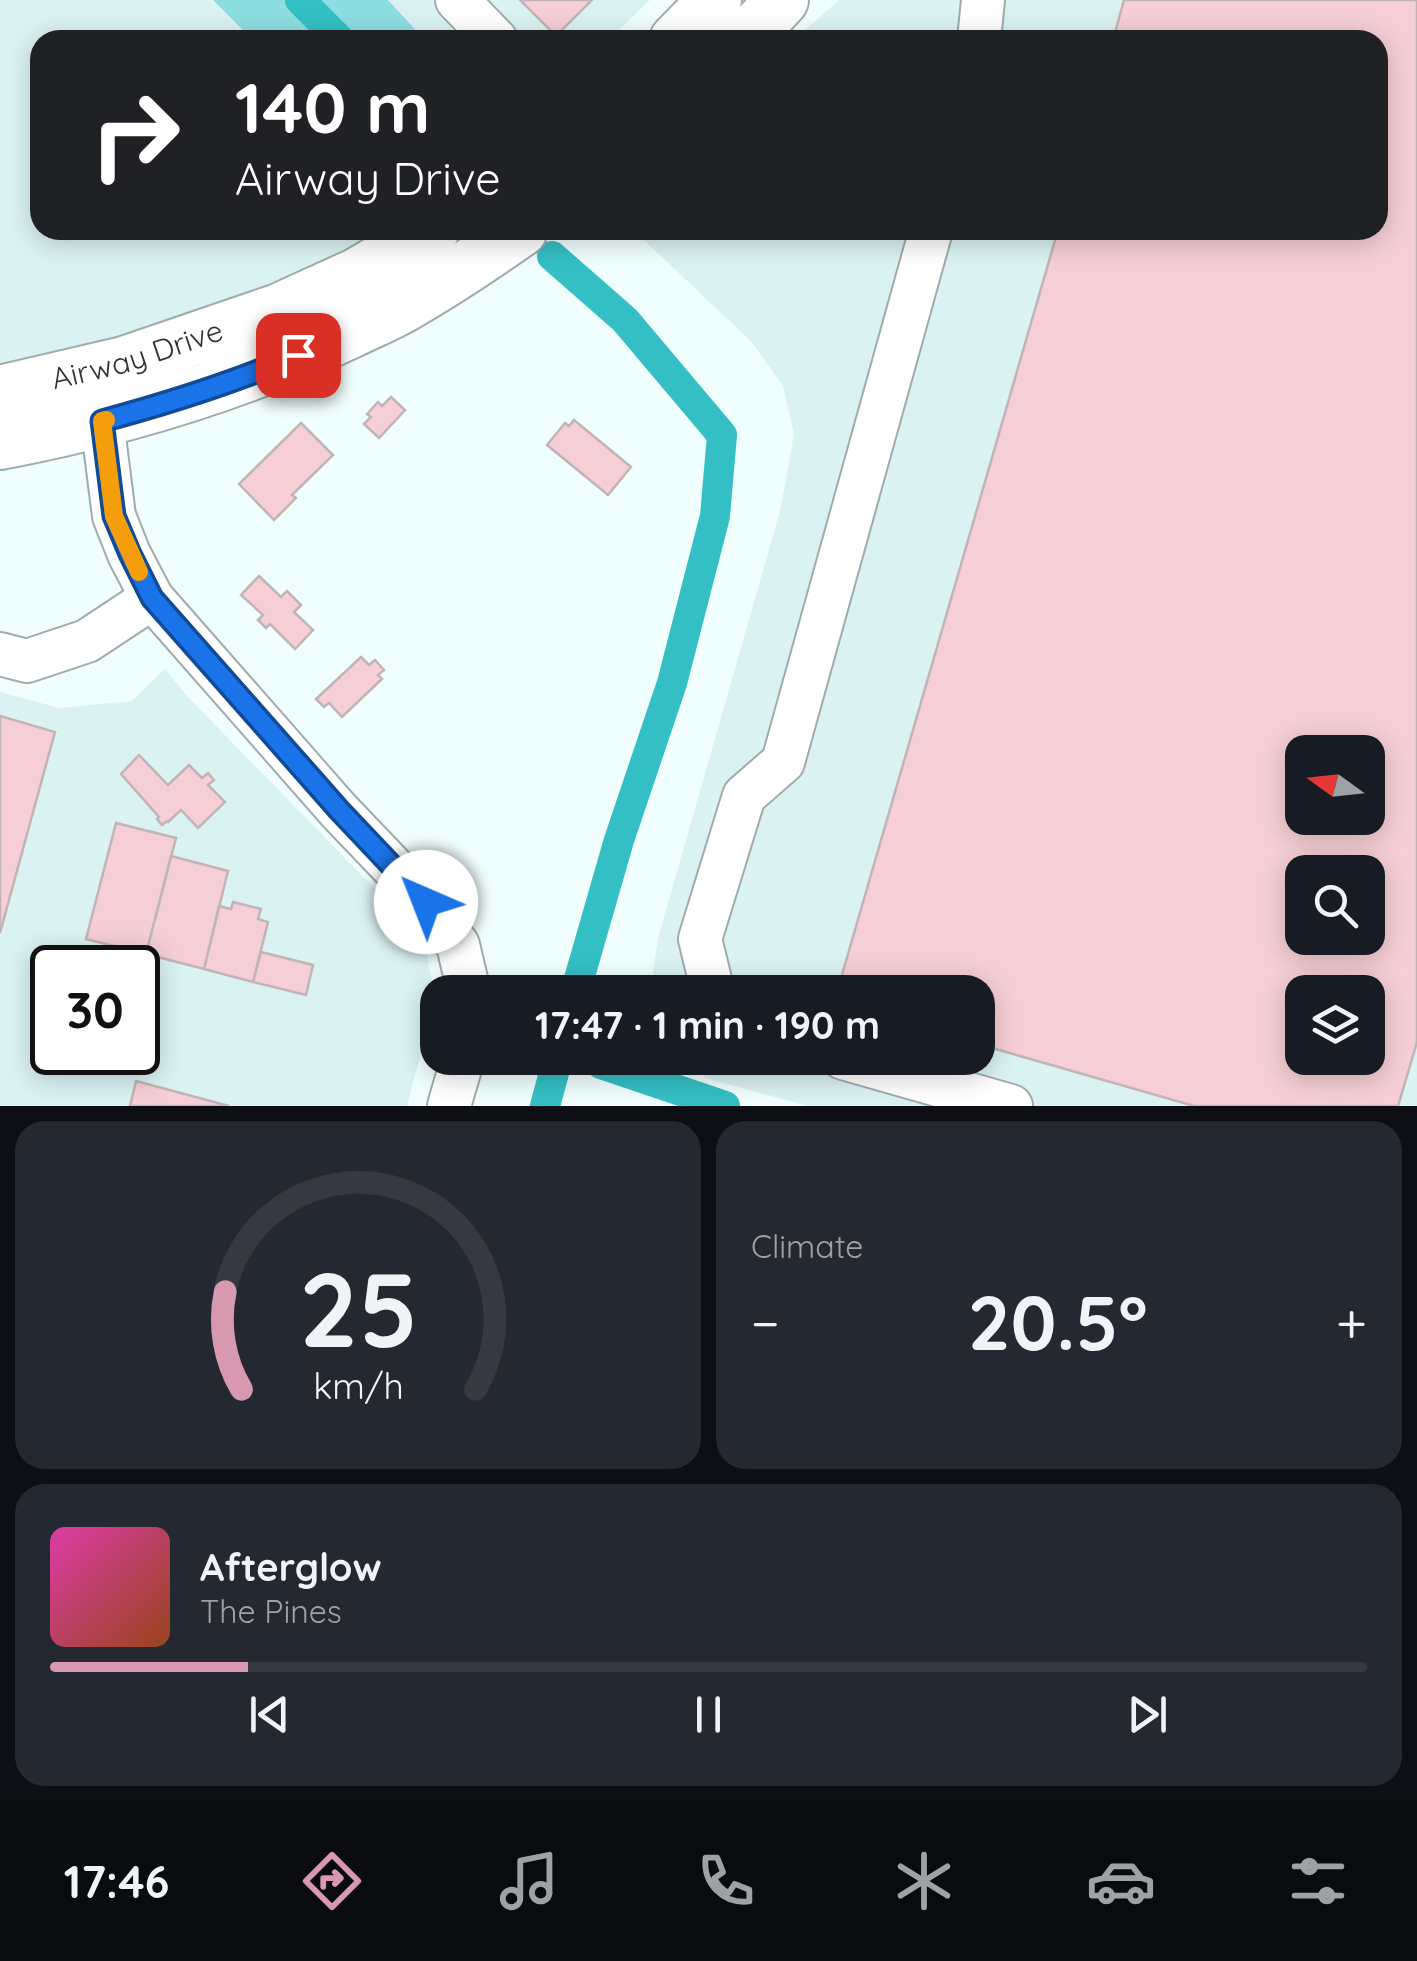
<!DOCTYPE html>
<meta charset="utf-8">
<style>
:root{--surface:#171b24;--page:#242831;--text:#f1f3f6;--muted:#9ea1a6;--line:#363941;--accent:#d798b0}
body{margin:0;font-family:Quicksand,sans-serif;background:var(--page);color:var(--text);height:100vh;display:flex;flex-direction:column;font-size:38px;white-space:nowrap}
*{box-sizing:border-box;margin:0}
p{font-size:32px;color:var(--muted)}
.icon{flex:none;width:55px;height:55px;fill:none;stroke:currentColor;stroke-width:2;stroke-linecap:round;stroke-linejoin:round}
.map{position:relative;height:1106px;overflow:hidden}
.drawer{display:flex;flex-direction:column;gap:15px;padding:15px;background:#0d0f14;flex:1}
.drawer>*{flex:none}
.banner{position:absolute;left:30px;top:30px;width:1358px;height:210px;border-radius:30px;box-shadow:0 5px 25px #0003;background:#202124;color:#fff;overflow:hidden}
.needle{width:65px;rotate:285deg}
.buttons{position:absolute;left:1285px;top:735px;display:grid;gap:20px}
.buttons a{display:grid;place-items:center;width:100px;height:100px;border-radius:20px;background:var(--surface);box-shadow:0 5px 25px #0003;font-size:50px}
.speed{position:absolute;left:30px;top:945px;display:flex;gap:20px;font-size:50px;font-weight:700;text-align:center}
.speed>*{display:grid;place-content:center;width:130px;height:130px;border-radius:50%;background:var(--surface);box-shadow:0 5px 25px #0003;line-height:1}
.speed .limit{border:5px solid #111;border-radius:15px;background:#fff;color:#111}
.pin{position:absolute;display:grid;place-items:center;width:85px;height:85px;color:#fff;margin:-42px;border-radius:20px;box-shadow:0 5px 15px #0006}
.me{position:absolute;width:110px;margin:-55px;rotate:316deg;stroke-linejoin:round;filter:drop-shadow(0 0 8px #0008)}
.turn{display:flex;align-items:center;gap:35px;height:210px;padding:0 40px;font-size:45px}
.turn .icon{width:130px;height:130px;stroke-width:2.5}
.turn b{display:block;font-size:70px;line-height:85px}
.big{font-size:75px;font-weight:700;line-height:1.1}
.drawer .card{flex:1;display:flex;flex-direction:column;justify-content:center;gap:15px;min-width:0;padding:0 35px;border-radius:30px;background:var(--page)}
.drawer .dial{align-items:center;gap:0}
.dial svg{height:260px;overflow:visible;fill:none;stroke:var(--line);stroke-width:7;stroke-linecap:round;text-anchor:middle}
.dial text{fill:var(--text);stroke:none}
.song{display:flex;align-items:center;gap:30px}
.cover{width:120px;height:120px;border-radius:15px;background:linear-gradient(135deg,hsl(320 70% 55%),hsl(20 70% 35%))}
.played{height:10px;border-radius:5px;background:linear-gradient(90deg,var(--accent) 15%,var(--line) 15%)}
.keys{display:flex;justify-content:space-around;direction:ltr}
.heat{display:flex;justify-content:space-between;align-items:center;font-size:55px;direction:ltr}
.drawer .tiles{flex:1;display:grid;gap:15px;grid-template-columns:1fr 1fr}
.card:last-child{grid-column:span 2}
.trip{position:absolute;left:420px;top:975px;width:575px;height:100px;border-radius:30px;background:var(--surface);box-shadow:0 5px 25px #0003;font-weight:700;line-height:100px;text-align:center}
.dock{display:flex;height:160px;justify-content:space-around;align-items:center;background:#090b0e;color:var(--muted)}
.dock .icon{width:70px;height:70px}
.dock .active{color:var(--accent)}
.dock b{font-size:45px;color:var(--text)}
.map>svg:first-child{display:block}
.built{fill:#dbf2f3;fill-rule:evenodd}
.green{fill:#8ddee1}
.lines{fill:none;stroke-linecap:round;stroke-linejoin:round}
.canal{stroke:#34bfc4;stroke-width:30}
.building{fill:#f6ced5;stroke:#c1b4b6;stroke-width:2.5;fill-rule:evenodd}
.minor-casing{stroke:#9facac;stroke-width:46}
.major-casing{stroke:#9facac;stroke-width:56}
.minor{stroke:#fff;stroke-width:42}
.major{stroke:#fff;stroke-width:52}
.route-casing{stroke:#114b97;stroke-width:25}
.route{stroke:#1a73e8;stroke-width:18}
.slow{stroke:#f59e0b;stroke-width:18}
.labels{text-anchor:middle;stroke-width:9;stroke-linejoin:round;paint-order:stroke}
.street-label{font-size:30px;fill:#2d3232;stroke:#fff}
</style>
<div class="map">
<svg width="1417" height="1106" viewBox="0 0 1417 1106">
<rect width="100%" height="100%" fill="#f0fefe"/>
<!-- built -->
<path class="built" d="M0,0H243L282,40H40V230H382L307,268L251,292L133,333L71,349L0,364Z
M388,0H650L609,40H425Z
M839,0H1417V1106H808L708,1079L682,1058H978V992H650L658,938L780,511L794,434L783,386L752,342L633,230H1378V40H794ZM1302,752H1368V818H1302ZM1302,872H1368V938H1302ZM1302,992H1368V1058H1302Z
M165,669L187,696L383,897L427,954L435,1000L407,1106H0V692L59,708L132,701ZM52,968H138V1052H52Z"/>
<!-- green -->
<path class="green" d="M213,0H388L425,40H253Z"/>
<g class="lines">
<!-- canal -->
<path class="canal" d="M300,0L340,40
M552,256L625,320L722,435L715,516L672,683L619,840L577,986L579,992
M599,1058L601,1064L725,1106
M545,1106L558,1058"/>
</g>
<!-- building -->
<path class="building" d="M520,0H592L556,36Z
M1124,0H1417V1042L1398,1106H1194L978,1044V992H837L1058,230H1378V40H1113ZM1302,752H1368V818H1302ZM1302,872H1368V938H1302ZM1302,992H1368V1058H1302Z
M391,397L405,410L379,438L364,424L371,417L367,414L378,402L382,406Z
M574,420L631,467L608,495L547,445L565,423L569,426Z
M301,423L333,455L292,495L296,498L274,520L239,484Z
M259,576L281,597L287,591L301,605L294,612L313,630L295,649L270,624L266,628L258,620L263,615L241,595Z
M361,657L369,665L375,660L384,670L378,675L382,679L342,717L329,703L324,707L316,699Z
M0,716L55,732L0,933Z
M139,755L168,785L189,765L202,778L208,773L214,780L208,785L225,802L198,828L181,810L168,822L167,821L162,825L157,819L159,817L121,774Z
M116,823L176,838L146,954L86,939Z
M171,856L228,871L204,969L146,954Z
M233,902L261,909L258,919L268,922L253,982L204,969L219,906L231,909Z
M261,952L313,965L306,995L253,982Z
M74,954L95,958L93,968H70Z
M136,1081L229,1106H130Z"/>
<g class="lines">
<!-- minor casing -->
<g class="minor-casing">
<path id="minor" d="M457,0L496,40
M979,40L983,0
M102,421L114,516L129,554L152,598L339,811L426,902L458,945L469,992
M0,654L27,661L87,641L152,598
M713,992L700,939L744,796L783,762L931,230
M843,1058L1011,1106
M449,1106L463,1058"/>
</g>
<!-- major casing -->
<g class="major-casing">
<g id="major">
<path d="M676,40L715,0"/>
<path d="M745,40L782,0"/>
<path id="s1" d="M0,392L124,363L279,310L358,274L433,230"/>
<path d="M0,443C121,420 238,385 350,332C368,323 388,315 405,305C445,282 484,256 521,230"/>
</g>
</g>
<!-- minor -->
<use href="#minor" class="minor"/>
<!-- major -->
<use href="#major" class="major"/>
</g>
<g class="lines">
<!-- route casing -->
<g class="route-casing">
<path id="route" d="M298,355C235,382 169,403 102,421L114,516L130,554L152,598L339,810L426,902"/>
</g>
<!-- route -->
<use href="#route" class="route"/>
<!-- slow -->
<path class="slow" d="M106,420L102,421L114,516L139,572"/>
</g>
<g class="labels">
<!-- street labels -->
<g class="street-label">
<text dy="10" stroke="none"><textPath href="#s1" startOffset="142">Airway Drive</textPath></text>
</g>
</g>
</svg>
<div class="buttons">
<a><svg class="needle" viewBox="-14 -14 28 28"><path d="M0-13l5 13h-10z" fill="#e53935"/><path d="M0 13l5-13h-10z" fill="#9ea1a6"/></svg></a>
<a><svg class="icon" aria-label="search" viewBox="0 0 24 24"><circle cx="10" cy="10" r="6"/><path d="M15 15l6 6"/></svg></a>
<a><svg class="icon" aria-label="layers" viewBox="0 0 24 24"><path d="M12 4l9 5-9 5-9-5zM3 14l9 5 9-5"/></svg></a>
</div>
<div class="speed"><div class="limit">30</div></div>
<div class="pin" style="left:298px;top:355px;background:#d93025"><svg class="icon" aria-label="arrive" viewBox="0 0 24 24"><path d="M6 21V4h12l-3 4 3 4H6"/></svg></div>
<svg class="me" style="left:426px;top:902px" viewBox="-20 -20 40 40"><circle r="19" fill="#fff"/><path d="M0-13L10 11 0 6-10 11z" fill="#1a73e8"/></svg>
<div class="trip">17:47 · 1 min · 190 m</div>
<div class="banner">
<div class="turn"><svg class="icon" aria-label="right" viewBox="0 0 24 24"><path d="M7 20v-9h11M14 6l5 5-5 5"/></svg><div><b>140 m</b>Airway Drive</div></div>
</div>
</div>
<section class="drawer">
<div class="tiles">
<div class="card dial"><svg viewBox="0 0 100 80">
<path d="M14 69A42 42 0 1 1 86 69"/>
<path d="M14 69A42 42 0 0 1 9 39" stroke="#d798b0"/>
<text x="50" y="56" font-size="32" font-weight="700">25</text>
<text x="50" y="72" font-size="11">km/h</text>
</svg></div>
<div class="card"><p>Climate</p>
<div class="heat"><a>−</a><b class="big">20.5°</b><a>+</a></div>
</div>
<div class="card">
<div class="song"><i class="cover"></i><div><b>Afterglow</b><p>The Pines</p></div></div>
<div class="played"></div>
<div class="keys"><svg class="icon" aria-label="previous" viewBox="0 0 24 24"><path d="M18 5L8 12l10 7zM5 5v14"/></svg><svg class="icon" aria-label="pause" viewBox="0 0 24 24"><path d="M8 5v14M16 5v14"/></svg><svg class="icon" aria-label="next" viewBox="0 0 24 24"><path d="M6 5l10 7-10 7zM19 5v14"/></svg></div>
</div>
</div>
</section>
<nav class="dock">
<b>17:46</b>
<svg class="icon active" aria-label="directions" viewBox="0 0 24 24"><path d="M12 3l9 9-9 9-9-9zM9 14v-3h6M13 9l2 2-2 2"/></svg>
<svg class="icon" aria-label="music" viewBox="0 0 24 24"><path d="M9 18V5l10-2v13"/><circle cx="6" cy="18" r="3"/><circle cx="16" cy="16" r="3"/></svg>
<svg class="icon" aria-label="phone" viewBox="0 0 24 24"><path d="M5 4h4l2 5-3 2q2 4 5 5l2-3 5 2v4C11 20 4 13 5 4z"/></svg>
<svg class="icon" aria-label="climate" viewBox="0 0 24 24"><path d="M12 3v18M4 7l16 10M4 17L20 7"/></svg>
<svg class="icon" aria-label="car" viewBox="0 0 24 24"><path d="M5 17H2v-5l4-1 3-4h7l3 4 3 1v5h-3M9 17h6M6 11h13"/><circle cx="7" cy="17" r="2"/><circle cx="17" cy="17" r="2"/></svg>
<svg class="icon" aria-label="filters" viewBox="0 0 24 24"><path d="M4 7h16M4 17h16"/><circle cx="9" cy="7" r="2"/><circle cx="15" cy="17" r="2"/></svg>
</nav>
